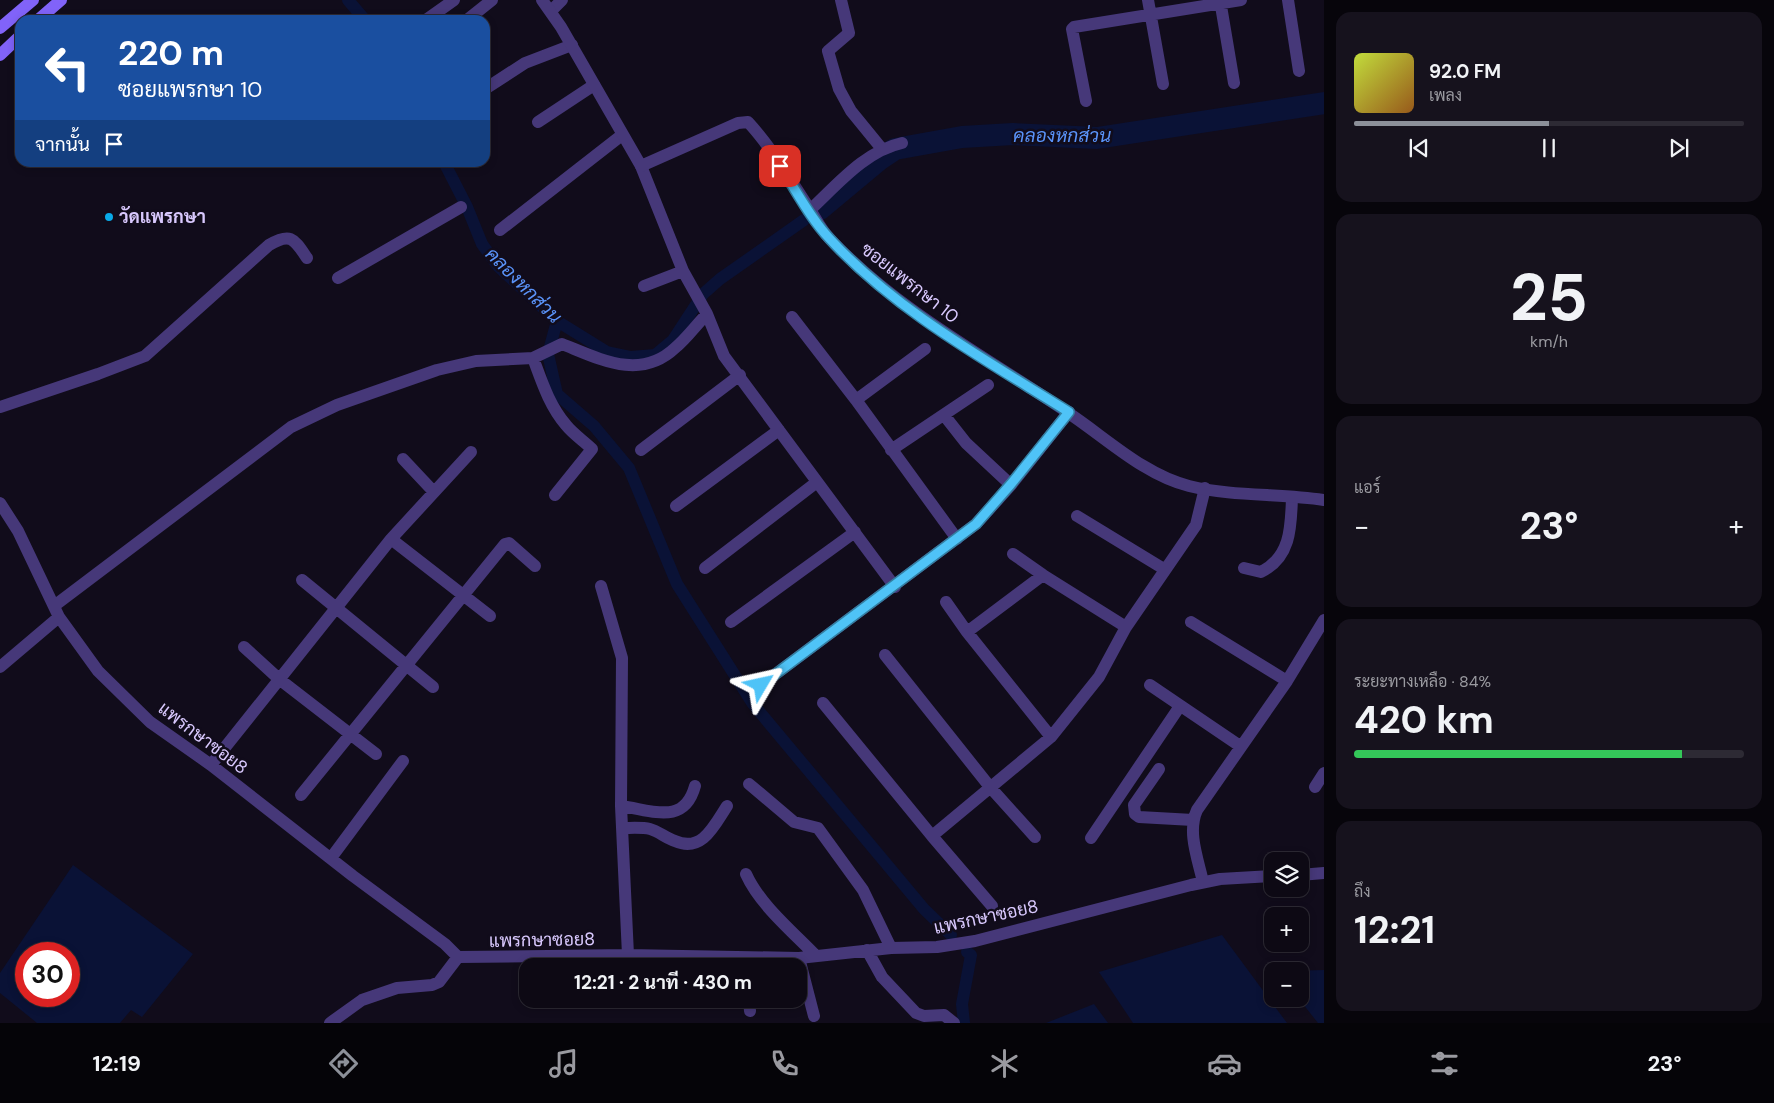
<!DOCTYPE html>
<html lang="th">
<meta charset="utf-8">
<style>
:root{--surface:#0d0914;--page:#16121d;--text:#f1f3f6;--muted:#9a9aa0;--line:#2d2a34;--accent:#8c9099}
body{margin:0;font-family:"DM Sans",Sarabun,sans-serif;background:var(--page);color:var(--text);height:100vh;display:flex;flex-direction:column;font-size:19px;white-space:nowrap}
*{box-sizing:border-box;margin:0}
p{font-size:16px;color:var(--muted)}
.icon{flex:none;width:28px;height:28px;fill:none;stroke:currentColor;stroke-width:2;stroke-linecap:round;stroke-linejoin:round}
.map{position:relative;flex:1;overflow:hidden}
.side{display:flex;flex-direction:column;gap:12px;padding:12px;background:#07050b;width:450px}
.side>*{flex:none}
.top-card{position:absolute;left:15px;top:15px;width:475px;height:152px;border-radius:15px;box-shadow:0 2px 8px #0003,0 0 0 1px var(--line);background:#1a4fa0;color:#fff;overflow:hidden}
.buttons{position:absolute;left:1264px;top:852px;display:grid;gap:10px}
.buttons a{display:grid;place-items:center;width:45px;height:45px;border-radius:10px;background:var(--surface);box-shadow:0 2px 8px #0003,0 0 0 1px var(--line);font-size:25px}
.speed{position:absolute;left:15px;top:942px;display:flex;gap:10px;font-size:25px;font-weight:700;text-align:center}
.speed>*{display:grid;place-content:center;width:65px;height:65px;border-radius:50%;background:var(--surface);box-shadow:0 2px 8px #0003,0 0 0 1px var(--line);line-height:1}
.speed .limit{border:8px solid #d22;background:#fff;color:#111}
.pin{position:absolute;display:grid;place-items:center;width:42px;height:42px;color:#fff;margin:-21px;border-radius:10px;box-shadow:0 2px 8px #0006}
.me{position:absolute;width:55px;margin:-28px;rotate:54deg;stroke-linejoin:round;filter:drop-shadow(0 0 4px #0008)}
.turn{display:flex;align-items:center;gap:18px;height:105px;padding:0 20px;font-size:22px}
.turn .icon{width:65px;height:65px;stroke-width:2.5}
.turn b{display:block;font-size:35px;line-height:42px}
.then{display:flex;align-items:center;height:48px;padding:0 20px;background:#0003;gap:10px;font-size:19px}
.big{font-size:38px;font-weight:700;line-height:1.1}
.side .card{flex:1;display:flex;flex-direction:column;justify-content:center;gap:8px;min-width:0;padding:0 18px;border-radius:15px;background:var(--page)}
.side .dial{align-items:center;gap:0}
.dial b{font-size:65px;line-height:1}
.song{display:flex;align-items:center;gap:15px}
.cover{width:60px;height:60px;border-radius:8px;background:linear-gradient(135deg,hsl(70 70% 55%),hsl(30 70% 35%))}
.played{height:5px;border-radius:2px;background:linear-gradient(90deg,var(--accent) 50%,var(--line) 50%)}
.keys{display:flex;justify-content:space-around;direction:ltr}
.heat{display:flex;justify-content:space-between;align-items:center;font-size:28px;direction:ltr}
.charge{height:8px;border-radius:4px;background:linear-gradient(90deg,#34c759 84%,var(--line) 0)}
.trip{position:absolute;left:519px;top:958px;width:288px;height:50px;border-radius:15px;background:var(--surface);box-shadow:0 2px 8px #0003,0 0 0 1px var(--line);font-weight:700;line-height:50px;text-align:center}
.tab-bar{display:flex;height:80px;justify-content:space-around;align-items:center;background:#050408;color:var(--muted)}
.tab-bar .icon{width:35px;height:35px}
.tab-bar .selected{color:var(--accent)}
.tab-bar b{font-size:22px;color:var(--text)}
main{display:flex;flex:1;min-height:0}
.map>svg:first-child{display:block}
.water{fill:#0a1236;fill-rule:evenodd}
.lines{fill:none;stroke-linecap:round;stroke-linejoin:round}
.canal{stroke:#0a1236;stroke-width:12}
.river{stroke:#0a1236;stroke-width:22}
.minor{stroke:#463879;stroke-width:12}
.tertiary{stroke:#463879;stroke-width:12}
.secondary{stroke:#8163f9;stroke-width:12}
.route-casing{stroke:#337fa1;stroke-width:12}
.route{stroke:#4fc3f7;stroke-width:9}
.poi-dot{fill:#09aae8;stroke:#110c1b;stroke-width:2}
.labels{text-anchor:middle;stroke-width:5;stroke-linejoin:round;paint-order:stroke}
.poi-label{font-size:18px;font-weight:bold;fill:#d8c8fd;stroke:#110c1b;text-anchor:start}
.street-label{font-size:18px;fill:#d8c8fd;stroke:#110c1b}
.water-label{font-size:19px;font-style:italic;fill:#5a93f9;stroke:#110c1b}
</style>
<main>
<div class="map">
<svg width="1324" height="1023" viewBox="0 0 1324 1023">
<rect width="100%" height="100%" fill="#110c1b"/>
<!-- water -->
<path class="water" d="M73,865L193,954L142,1017L131,1010L120,1023H37L0,993V973ZM26,954H69V996H26Z
M1222,935L1287,1023H1133L1099,972Z
M1324,970V1023H1318L1299,999L1300,971H1290Z
M1094,1004L1108,1023H1046Z"/>
<g class="lines">
<!-- canal -->
<path class="canal" d="M348,0L365,20
M444,162L467,207L482,244L498,266L557,321L607,352L631,357L655,355L673,340L703,294L720,279L804,220
M557,321L548,354L557,394L594,426L629,468L677,584L753,704L924,909L951,935
M964,1023L962,1004L971,955L967,952"/>
<!-- river -->
<path class="river" d="M820,209L880,159L895,149L962,137L1013,134L1097,138L1324,103"/>
<!-- minor -->
<path class="minor" d="M841,0L849,33L828,51L839,89L851,111L882,149
M1148,0L1163,84
M1220,0L1234,83
M1288,0L1299,71
M551,11L562,0
M426,20L454,0
M467,20L492,0
M485,89L525,63L572,45
M1086,101L1072,29L1074,27L1241,0
M538,122L594,85
M641,166L683,271L707,314
M810,210C837,185 865,151 902,143
M500,230L622,135
M338,278L461,207
M644,286L683,271
M792,317L856,400L957,539
M533,358C542,382 549,405 566,425C573,434 584,441 592,449L555,495
M856,400L925,349
M0,407L98,374L145,356L269,245C291,232 294,239 307,258
M944,415L966,443L1011,485
M641,450L740,375
M891,450L988,385
M403,459L433,491
M0,503L18,531L59,617L98,671L150,722L211,765L353,876L445,944L458,957L628,955L799,958L891,948L937,947L975,941L1191,885L1220,879L1272,876
M676,506L779,430
M1077,516L1164,569
M391,539L490,616
M1013,554L1043,575
M705,568L817,482
M1244,568L1261,572C1291,557 1291,527 1292,497
M302,580L433,687
M601,586L622,658L621,806L628,955
M946,602L967,632
M54,606L291,427L337,405L437,370L476,361L533,358L562,344C600,359 640,381 675,348C687,338 696,325 707,314L724,356L895,587
M731,622L855,532
M1191,622L1287,681
M244,647L279,679L376,754
M885,655L990,787L1035,837
M0,667L59,617
M761,685L976,524L1011,485L1069,412
M1150,685L1240,746
M823,703L932,836
M1051,737L967,632L1043,575L1126,627
M211,765L391,539L471,452
M1159,769L1134,805L1135,814L1139,817L1193,820
M749,784L794,822L818,828L863,890L891,948
M1315,787L1324,773
M301,795L505,544L509,543L535,566
M621,806C652,810 684,826 695,786
M622,828C631,828 642,827 650,829C658,831 666,838 675,841C702,853 714,826 727,806
M1091,838L1180,706
M331,858L403,761
M746,874C760,905 792,931 816,956
M1300,875L1324,873
M1203,882C1198,859 1187,832 1197,810L1287,681L1324,620
M992,906L932,836L1051,737L1099,677L1126,627L1196,525L1205,488
M867,950L882,977L916,1013L924,1016L944,1015L954,1023
M799,958L814,1016
M749,999L750,1011
M330,1023L362,1000L397,988L432,985L439,982L458,957"/>
<!-- tertiary -->
<path class="tertiary" d="M542,0L561,27L641,166L738,123L748,122C772,148 791,181 811,211C817,221 822,231 830,239C898,311 986,357 1067,412C1105,437 1144,475 1189,486C1234,497 1279,493 1324,500"/>
<!-- secondary -->
<path class="secondary" d="M38,20L61,0
M0,28L33,0
M0,55L20,36"/>
</g>
<g class="lines">
<!-- route casing -->
<g class="route-casing">
<path id="route" d="M761,685L976,524L1011,484L1069,412C986,360 896,311 829,238C810,218 796,190 780,166"/>
</g>
<!-- route -->
<use href="#route" class="route"/>
</g>
<!-- markers -->
<circle class="poi-dot" cx="109" cy="217" r="5"/>
<g class="labels">
<!-- poi labels -->
<g class="poi-label">
<text x="119" y="223">วัดแพรกษา</text>
</g>
<!-- street labels -->
<g class="street-label">
<text transform="translate(910 283) rotate(38)" y="6">ซอยแพรกษา 10</text>
<text transform="translate(203 738) rotate(37)" y="6">แพรกษาซอย8</text>
<text transform="translate(986 917) rotate(-12)" y="6">แพรกษาซอย8</text>
<text transform="translate(542 940) rotate(-1)" y="6">แพรกษาซอย8</text>
</g>
<!-- water labels -->
<g class="water-label">
<text x="1062" y="142">คลองหกส่วน</text>
<text transform="translate(524 285) rotate(45)" y="7">คลองหกส่วน</text>
</g>
</g>
</svg>
<div class="buttons">
<a><svg class="icon" aria-label="layers" viewBox="0 0 24 24"><path d="M12 4l9 5-9 5-9-5zM3 14l9 5 9-5"/></svg></a>
<a>+</a>
<a>−</a>
</div>
<div class="speed"><div class="limit">30</div></div>
<div class="pin" style="left:780px;top:166px;background:#d93025"><svg class="icon" aria-label="arrive" viewBox="0 0 24 24"><path d="M6 21V4h12l-3 4 3 4H6"/></svg></div>
<svg class="me" style="left:761px;top:685px" viewBox="-20 -20 40 40"><path d="M0-17L14 15 0 8-14 15z" fill="#4fc3f7" stroke="#fff" stroke-width="4"/></svg>
<div class="trip">12:21 · 2 นาที · 430 m</div>
<div class="top-card">
<div class="turn"><svg class="icon" aria-label="left" viewBox="0 0 24 24"><path d="M17 20v-9H6M10 6l-5 5 5 5"/></svg><div><b>220 m</b>ซอยแพรกษา 10</div></div>
<div class="then">จากนั้น<svg class="icon" aria-label="arrive" viewBox="0 0 24 24"><path d="M6 21V4h12l-3 4 3 4H6"/></svg></div>
</div>
</div>
<section class="side">
<div class="card">
<div class="song"><i class="cover"></i><div><b>92.0 FM</b><p>เพลง</p></div></div>
<div class="played"></div>
<div class="keys"><svg class="icon" aria-label="previous" viewBox="0 0 24 24"><path d="M18 5L8 12l10 7zM5 5v14"/></svg><svg class="icon" aria-label="pause" viewBox="0 0 24 24"><path d="M8 5v14M16 5v14"/></svg><svg class="icon" aria-label="next" viewBox="0 0 24 24"><path d="M6 5l10 7-10 7zM19 5v14"/></svg></div>
</div>
<div class="card dial"><b>25</b><p>km/h</p></div>
<div class="card"><p>แอร์</p>
<div class="heat"><a>−</a><b class="big">23°</b><a>+</a></div>
</div>
<div class="card"><p>ระยะทางเหลือ · 84%</p><b class="big">420 km</b><div class="charge"></div></div>
<div class="card"><p>ถึง</p><b class="big">12:21</b></div>
</section>
</main>
<nav class="tab-bar">
<b>12:19</b>
<svg class="icon selected" aria-label="directions" viewBox="0 0 24 24"><path d="M12 3l9 9-9 9-9-9zM9 14v-3h6M13 9l2 2-2 2"/></svg>
<svg class="icon" aria-label="music" viewBox="0 0 24 24"><path d="M9 18V5l10-2v13"/><circle cx="6" cy="18" r="3"/><circle cx="16" cy="16" r="3"/></svg>
<svg class="icon" aria-label="phone" viewBox="0 0 24 24"><path d="M5 4h4l2 5-3 2q2 4 5 5l2-3 5 2v4C11 20 4 13 5 4z"/></svg>
<svg class="icon" aria-label="climate" viewBox="0 0 24 24"><path d="M12 3v18M4 7l16 10M4 17L20 7"/></svg>
<svg class="icon" aria-label="car" viewBox="0 0 24 24"><path d="M5 17H2v-5l4-1 3-4h7l3 4 3 1v5h-3M9 17h6M6 11h13"/><circle cx="7" cy="17" r="2"/><circle cx="17" cy="17" r="2"/></svg>
<svg class="icon" aria-label="filters" viewBox="0 0 24 24"><path d="M4 7h16M4 17h16"/><circle cx="9" cy="7" r="2"/><circle cx="15" cy="17" r="2"/></svg>
<b>23°</b>
</nav>
